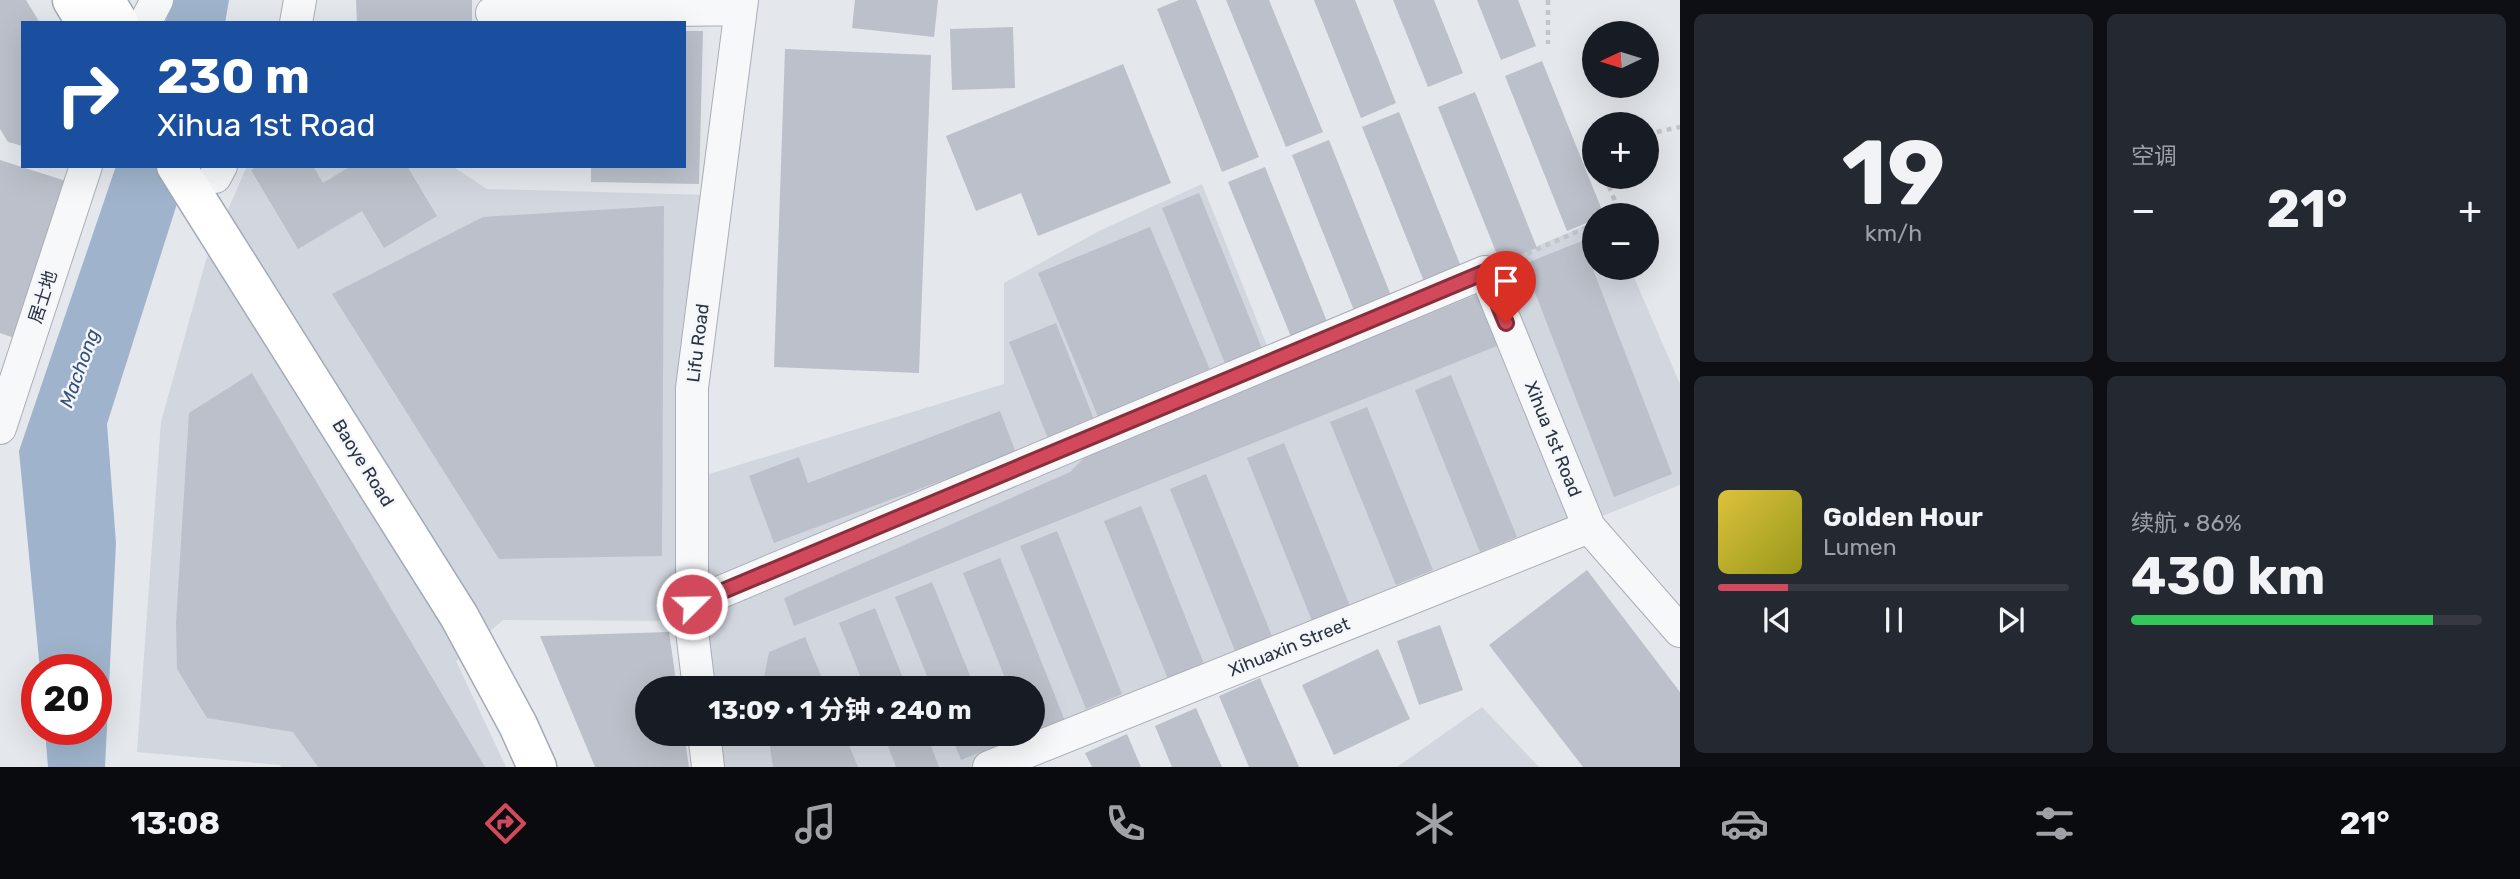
<!DOCTYPE html>
<html lang="zh">
<meta charset="utf-8">
<style>
:root{--surface:#171b24;--page:#242831;--text:#f1f3f6;--muted:#9ea1a6;--line:#363941;--accent:#d1495b}
body{margin:0;font-family:Rubik,"Noto Sans SC",sans-serif;background:var(--page);color:var(--text);height:100vh;display:flex;flex-direction:column;font-size:26px;white-space:nowrap}
*{box-sizing:border-box;margin:0}
p{font-size:23px;color:var(--muted)}
.icon{flex:none;width:38px;height:38px;fill:none;stroke:currentColor;stroke-width:2;stroke-linecap:round;stroke-linejoin:round}
.map{position:relative;flex:1;overflow:hidden}
.panel{display:flex;flex-direction:column;gap:14px;padding:14px;background:#0d0f14;width:840px}
.panel>*{flex:none}
.guide{position:absolute;left:21px;top:21px;width:665px;height:147px;border-radius:0px;box-shadow:0 7px 28px #0002;background:#1a4fa0;color:#fff;overflow:hidden}
.needle{width:46px;rotate:266deg}
.buttons{position:absolute;left:1582px;top:21px;display:grid;gap:14px}
.buttons a{display:grid;place-items:center;width:77px;height:77px;border-radius:50%;background:var(--surface);box-shadow:0 7px 28px #0002;font-size:35px}
.speed{position:absolute;left:21px;top:654px;display:flex;gap:14px;font-size:35px;font-weight:700;text-align:center}
.speed>*{display:grid;place-content:center;width:91px;height:91px;border-radius:50%;background:var(--surface);box-shadow:0 7px 28px #0002;line-height:1}
.speed .limit{border:10px solid #d22;background:#fff;color:#111}
.pin{position:absolute;display:grid;place-items:center;width:60px;height:60px;color:#fff;margin:-72px -30px;border-radius:50% 50% 50% 0;rotate:-45deg;box-shadow:0 0 7px #0007}
.pin .icon{rotate:45deg}
.me{position:absolute;width:77px;margin:-38px;rotate:67deg;stroke-linejoin:round;filter:drop-shadow(0 0 5px #0008)}
.turn{display:flex;align-items:center;gap:24px;height:147px;padding:0 21px;font-size:32px}
.turn .icon{width:91px;height:91px;stroke-width:2.5}
.turn b{display:block;font-size:49px;line-height:60px}
.big{font-size:52px;font-weight:700;line-height:1.1}
.panel .tile{flex:1;display:flex;flex-direction:column;justify-content:center;gap:10px;min-width:0;padding:0 24px;border-radius:10px;background:var(--page)}
.panel .dial{align-items:center;gap:0}
.dial b{font-size:91px;line-height:1}
.song{display:flex;align-items:center;gap:21px}
.cover{width:84px;height:84px;border-radius:10px;background:linear-gradient(135deg,hsl(50 70% 55%),hsl(60 70% 35%))}
.played{height:7px;border-radius:4px;background:linear-gradient(90deg,var(--accent) 20%,var(--line) 20%)}
.keys{display:flex;justify-content:space-around;direction:ltr}
.heat{display:flex;justify-content:space-between;align-items:center;font-size:38px;direction:ltr}
.charge{height:10px;border-radius:5px;background:linear-gradient(90deg,#34c759 86%,var(--line) 0)}
.panel .tiles{flex:1;display:grid;gap:14px;grid-template-columns:repeat(2,1fr)}
.trip{position:absolute;left:635px;top:676px;width:410px;height:70px;border-radius:35px;background:var(--surface);box-shadow:0 7px 28px #0002;font-weight:700;line-height:70px;text-align:center}
.tabs{display:flex;height:112px;justify-content:space-around;align-items:center;background:#090b0e;color:var(--muted)}
.tabs .icon{width:49px;height:49px}
.tabs .on{color:var(--accent)}
.tabs b{font-size:32px;color:var(--text)}
main{display:flex;flex:1;min-height:0}
.map>svg:first-child{display:block}
.built{fill:#d2d6de}
.water{fill:#9fb4cc}
.building{fill:#bbc0ca}
.lines{fill:none;stroke-linecap:round;stroke-linejoin:round}
.minor-casing{stroke:#a9aeb7;stroke-width:34}
.major-casing{stroke:#a3abb8;stroke-width:41}
.path{stroke:#c2c5cb;stroke-width:4.5;stroke-dasharray:5 5;stroke-linecap:butt}
.minor{stroke:#f7f8fa;stroke-width:32}
.major{stroke:#fff;stroke-width:38}
.route-casing{stroke:#882f3b;stroke-width:18}
.route{stroke:#d1495b;stroke-width:12}
.labels{text-anchor:middle;stroke-width:5;stroke-linejoin:round;paint-order:stroke}
.street-label{font-size:18px;fill:#2b3445;stroke:#f4f6f9}
.water-label{font-size:19px;font-style:italic;fill:#34527a;stroke:#f4f6f9}
</style>
<main>
<div class="map">
<svg width="1680" height="767" viewBox="0 0 1680 767">
<rect width="100%" height="100%" fill="#e4e7ec"/>
<!-- built -->
<path class="built" d="M247,166H452L487,189L709,195L680,621L503,620L456,661L506,767H281L280,765L137,752L161,422L206,260Z
M1202,184L1272,358L1594,222V268H1630L1680,384V485L976,767H719L715,733H1032V688H710L703,628L706,475L1004,384V283L1101,230Z
M1482,707L1539,767H1397Z"/>
<!-- water -->
<path class="water" d="M173,0H229L225,23H165Z
M116,166H189L107,424L116,543L105,767H48L45,730H96V670H40L19,451Z"/>
<!-- building -->
<path class="building" d="M0,0H26L40,23H23V146L8,142L0,129Z
M356,0H472V23H357Z
M855,0H938L934,37L852,28Z
M1179,0H1196L1259,157L1222,172L1157,9Z
M1226,0H1269L1323,132L1286,147Z
M1314,0H1355L1396,103L1361,118Z
M1393,0H1434L1463,73L1428,87Z
M1477,0H1518L1536,46L1501,60Z
M1013,27L1015,88L952,90L950,29Z
M684,31H703L699,184L591,182V166H684Z
M785,49L931,55L919,373L774,367Z
M1542,61L1604,215H1594V220L1567,231L1505,76Z
M1123,64L1171,183L1038,236L1021,193L976,211L946,136Z
M1475,92L1537,248L1500,262L1438,107Z
M1399,112L1464,274L1427,289L1362,127Z
M1329,140L1394,303L1357,318L1292,155Z
M0,160L66,181L17,339L0,333Z
M258,166H313L323,183L351,166H407L437,216L384,248L362,211L298,249L251,170Z
M1265,167L1330,329L1294,344L1228,182Z
M1199,193L1265,356L1228,371L1162,208Z
M664,206L662,556L499,559L332,294L483,217Z
M1150,227L1213,377L1101,424L1038,273Z
M1582,241L1672,474L1614,497L1524,264Z
M1483,292L1502,344L794,626L784,598L1070,472L1089,453Z
M1056,323L1095,422L1049,441L1009,342Z
M252,373L485,767H318L293,732L207,718L177,669L176,623L189,413Z
M1451,375L1517,537L1480,552L1415,390Z
M1367,407L1433,570L1396,585L1330,422Z
M1000,411L1016,453L774,543L749,476L799,457L808,483Z
M1284,443L1350,606L1312,621L1247,458Z
M1206,474L1272,636L1235,651L1170,489Z
M1141,506L1206,669L1170,684L1104,521Z
M1057,531L1122,694L1086,709L1020,546Z
M1000,558L1065,721L1032,734V688H1009L963,573Z
M1587,570L1680,692V767H1583L1489,645Z
M932,582L975,688H932L895,597Z
M875,608L907,688H865L839,623Z
M1440,625L1463,690L1419,705L1397,641Z
M669,632L677,688H648V733H684L689,767H595L540,636Z
M805,637L826,688H762L769,652Z
M1378,649L1410,719L1334,755L1302,685Z
M1260,678L1299,767H1249L1219,696Z
M1196,708L1222,767H1172L1155,726Z
M768,733H844L858,767H773Z
M883,733H926L939,767H896Z
M950,733H993L998,745L961,760Z
M1127,734L1141,767H1092L1085,753Z"/>
<g class="lines">
<!-- minor casing -->
<g class="minor-casing">
<path id="minor" d="M492,13L740,9
M145,23L157,0
M296,23L300,0
M215,177L221,166
M0,428L86,166
M692,604L1485,272L1589,527L1680,631
M699,688L692,631V388L742,0
M704,733L708,767
M989,767L1589,527"/>
</g>
<!-- major casing -->
<g class="major-casing">
<path id="major" d="M72,0L86,23
M105,0L119,23
M176,166L459,616L518,725L537,767"/>
</g>
<!-- path -->
<path class="path" d="M1548,0V44
M1647,134L1680,127
M1605,177L1620,213L1615,215
M1509,262L1594,224"/>
<!-- minor -->
<use href="#minor" class="minor"/>
<!-- major -->
<use href="#major" class="major"/>
</g>
<g class="lines">
<!-- route casing -->
<g class="route-casing">
<path id="route" d="M692,604L1485,272L1506,323"/>
</g>
<!-- route -->
<use href="#route" class="route"/>
</g>
<g class="labels">
<!-- street labels -->
<g class="street-label">
<text transform="translate(43 297) rotate(-72)" y="6">居士地</text>
<text transform="translate(698 343) rotate(-83)" y="6">Lifu Road</text>
<text transform="translate(1553 439) rotate(68)" y="6">Xihua 1st Road</text>
<text transform="translate(363 463) rotate(58)" y="6">Baoye Road</text>
<text transform="translate(1289 647) rotate(-22)" y="6">Xihuaxin Street</text>
</g>
<!-- water labels -->
<g class="water-label">
<text transform="translate(79 368) rotate(-70)" y="7">Machong</text>
</g>
</g>
</svg>
<div class="buttons">
<a><svg class="needle" viewBox="-14 -14 28 28"><path d="M0-13l5 13h-10z" fill="#e53935"/><path d="M0 13l5-13h-10z" fill="#9ea1a6"/></svg></a>
<a>+</a>
<a>−</a>
</div>
<div class="speed"><div class="limit">20</div></div>
<div class="pin" style="left:1506px;top:323px;background:#d93025"><svg class="icon" aria-label="arrive" viewBox="0 0 24 24"><path d="M6 21V4h12l-3 4 3 4H6"/></svg></div>
<svg class="me" style="left:692px;top:604px" viewBox="-20 -20 40 40"><circle r="17" fill="#d1495b" stroke="#fff" stroke-width="3"/><path d="M0-11L8 9 0 5-8 9z" fill="#fff"/></svg>
<div class="trip">13:09 · 1 分钟 · 240 m</div>
<div class="guide">
<div class="turn"><svg class="icon" aria-label="right" viewBox="0 0 24 24"><path d="M7 20v-9h11M14 6l5 5-5 5"/></svg><div><b>230 m</b>Xihua 1st Road</div></div>
</div>
</div>
<section class="panel">
<div class="tiles">
<div class="tile dial"><b>19</b><p>km/h</p></div>
<div class="tile"><p>空调</p>
<div class="heat"><a>−</a><b class="big">21°</b><a>+</a></div>
</div>
<div class="tile">
<div class="song"><i class="cover"></i><div><b>Golden Hour</b><p>Lumen</p></div></div>
<div class="played"></div>
<div class="keys"><svg class="icon" aria-label="previous" viewBox="0 0 24 24"><path d="M18 5L8 12l10 7zM5 5v14"/></svg><svg class="icon" aria-label="pause" viewBox="0 0 24 24"><path d="M8 5v14M16 5v14"/></svg><svg class="icon" aria-label="next" viewBox="0 0 24 24"><path d="M6 5l10 7-10 7zM19 5v14"/></svg></div>
</div>
<div class="tile"><p>续航 · 86%</p><b class="big">430 km</b><div class="charge"></div></div>
</div>
</section>
</main>
<nav class="tabs">
<b>13:08</b>
<svg class="icon on" aria-label="directions" viewBox="0 0 24 24"><path d="M12 3l9 9-9 9-9-9zM9 14v-3h6M13 9l2 2-2 2"/></svg>
<svg class="icon" aria-label="music" viewBox="0 0 24 24"><path d="M9 18V5l10-2v13"/><circle cx="6" cy="18" r="3"/><circle cx="16" cy="16" r="3"/></svg>
<svg class="icon" aria-label="phone" viewBox="0 0 24 24"><path d="M5 4h4l2 5-3 2q2 4 5 5l2-3 5 2v4C11 20 4 13 5 4z"/></svg>
<svg class="icon" aria-label="climate" viewBox="0 0 24 24"><path d="M12 3v18M4 7l16 10M4 17L20 7"/></svg>
<svg class="icon" aria-label="car" viewBox="0 0 24 24"><path d="M5 17H2v-5l4-1 3-4h7l3 4 3 1v5h-3M9 17h6M6 11h13"/><circle cx="7" cy="17" r="2"/><circle cx="17" cy="17" r="2"/></svg>
<svg class="icon" aria-label="filters" viewBox="0 0 24 24"><path d="M4 7h16M4 17h16"/><circle cx="9" cy="7" r="2"/><circle cx="15" cy="17" r="2"/></svg>
<b>21°</b>
</nav>
